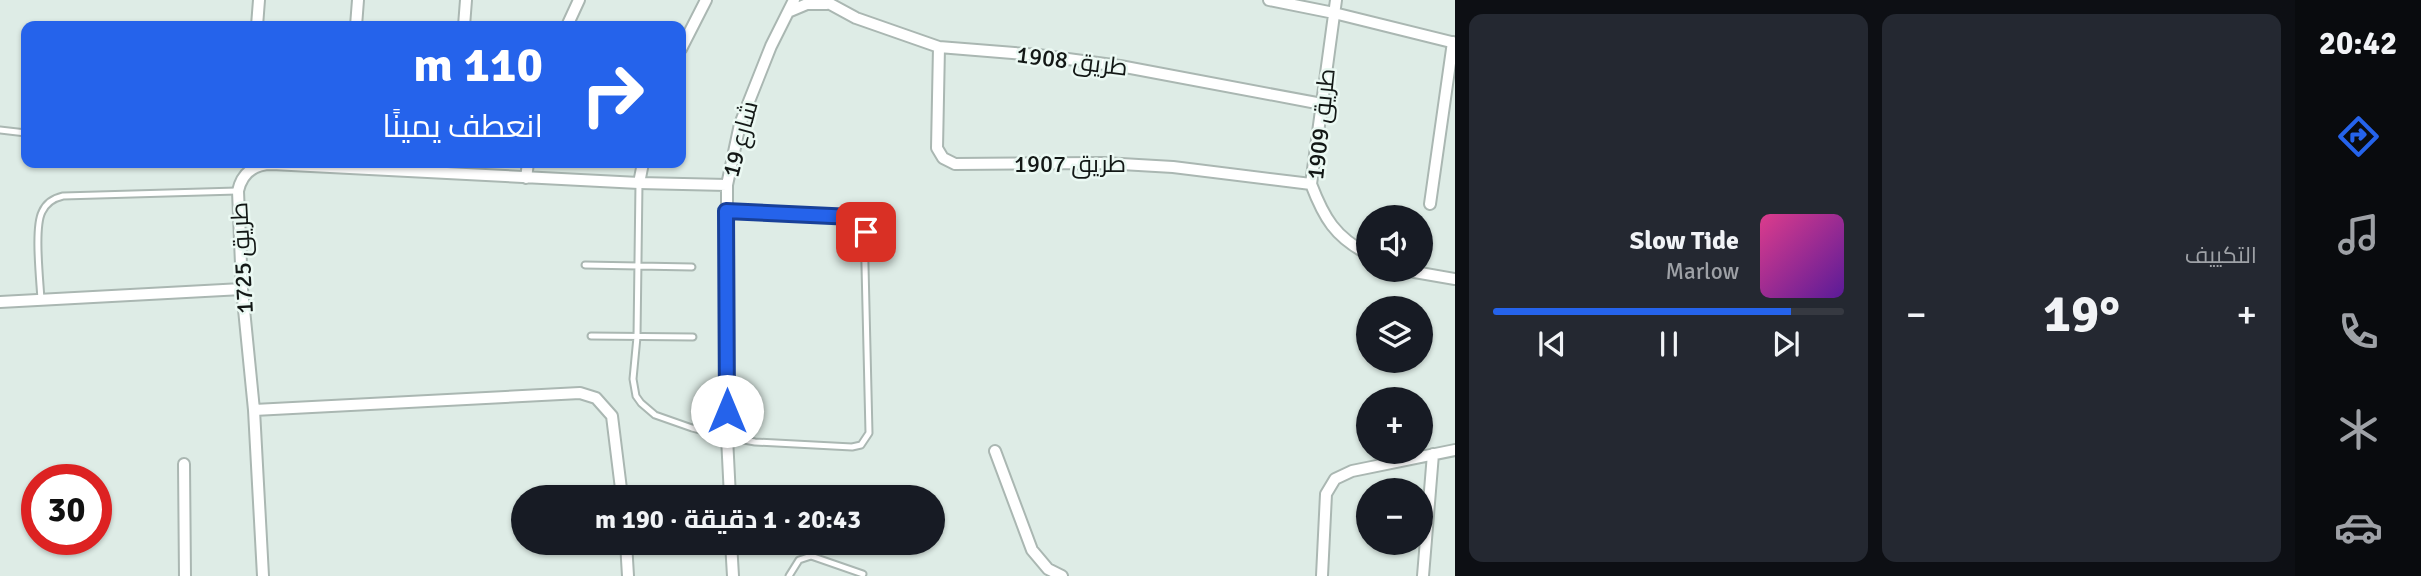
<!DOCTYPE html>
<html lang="ar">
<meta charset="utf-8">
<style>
:root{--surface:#171b24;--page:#242831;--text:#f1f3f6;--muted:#9ea1a6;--line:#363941;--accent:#2563eb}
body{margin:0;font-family:Signika,Cairo,sans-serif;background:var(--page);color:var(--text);direction:rtl;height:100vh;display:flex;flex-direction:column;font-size:26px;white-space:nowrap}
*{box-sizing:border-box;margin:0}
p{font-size:23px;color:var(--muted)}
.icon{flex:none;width:38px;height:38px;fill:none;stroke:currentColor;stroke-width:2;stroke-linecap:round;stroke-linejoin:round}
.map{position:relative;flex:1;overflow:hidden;direction:ltr}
.side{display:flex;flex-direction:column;gap:14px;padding:14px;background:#0d0f14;width:840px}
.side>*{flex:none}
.top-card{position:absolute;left:21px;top:21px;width:665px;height:147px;border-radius:14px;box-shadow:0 2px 5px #0004;direction:rtl;background:#2563eb;color:#fff;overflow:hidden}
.buttons{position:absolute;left:1356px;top:205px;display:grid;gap:14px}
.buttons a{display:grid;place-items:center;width:77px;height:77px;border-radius:50%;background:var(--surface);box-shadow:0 2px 5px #0004;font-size:35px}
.speed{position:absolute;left:21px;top:464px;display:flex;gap:14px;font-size:35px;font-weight:700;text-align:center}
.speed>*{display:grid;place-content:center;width:91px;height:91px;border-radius:50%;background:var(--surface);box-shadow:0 2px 5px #0004;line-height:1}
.speed .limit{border:10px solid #d22;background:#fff;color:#111}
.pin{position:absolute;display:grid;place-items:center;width:60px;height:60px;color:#fff;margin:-30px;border-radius:14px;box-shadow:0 4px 10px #0006}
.me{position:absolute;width:77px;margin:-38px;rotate:0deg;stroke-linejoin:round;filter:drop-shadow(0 0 5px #0008)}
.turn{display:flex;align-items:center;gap:24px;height:147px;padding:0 28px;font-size:32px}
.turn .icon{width:91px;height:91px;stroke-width:2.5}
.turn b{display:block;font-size:49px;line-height:60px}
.big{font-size:52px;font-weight:700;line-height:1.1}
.side .tile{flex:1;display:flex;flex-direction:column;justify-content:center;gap:10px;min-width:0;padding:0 24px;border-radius:14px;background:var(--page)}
.song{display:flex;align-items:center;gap:21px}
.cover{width:84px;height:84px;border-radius:10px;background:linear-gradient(135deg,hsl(330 70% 55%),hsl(270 70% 35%))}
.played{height:7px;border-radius:4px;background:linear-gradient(90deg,var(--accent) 85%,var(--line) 85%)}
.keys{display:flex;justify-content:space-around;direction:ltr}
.heat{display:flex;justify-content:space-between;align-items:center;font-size:38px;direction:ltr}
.side .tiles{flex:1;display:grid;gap:14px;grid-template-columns:repeat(2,1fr)}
.trip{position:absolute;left:511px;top:485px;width:434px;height:70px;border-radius:35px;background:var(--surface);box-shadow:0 2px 5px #0004;font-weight:700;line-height:70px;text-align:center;direction:rtl}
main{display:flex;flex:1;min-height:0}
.tab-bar{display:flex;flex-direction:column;width:126px;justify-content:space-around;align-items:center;background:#090b0e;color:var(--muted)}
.tab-bar .icon{width:49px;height:49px}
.tab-bar .active{color:var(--accent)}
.tab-bar b{font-size:32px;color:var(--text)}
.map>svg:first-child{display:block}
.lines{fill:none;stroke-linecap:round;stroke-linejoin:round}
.lane-casing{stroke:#aab7b2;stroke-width:9}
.street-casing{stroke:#aab7b2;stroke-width:14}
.lane{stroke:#fff;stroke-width:5}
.street{stroke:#fff;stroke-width:10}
.route-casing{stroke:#184099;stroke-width:18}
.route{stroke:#2563eb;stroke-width:12}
.labels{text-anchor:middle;stroke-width:5;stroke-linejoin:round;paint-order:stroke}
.street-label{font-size:24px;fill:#131816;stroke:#ebf9f3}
</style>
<main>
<nav class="tab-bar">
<b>20:42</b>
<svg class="icon active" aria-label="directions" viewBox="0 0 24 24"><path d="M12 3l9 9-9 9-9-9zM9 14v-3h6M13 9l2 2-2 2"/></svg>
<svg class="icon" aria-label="music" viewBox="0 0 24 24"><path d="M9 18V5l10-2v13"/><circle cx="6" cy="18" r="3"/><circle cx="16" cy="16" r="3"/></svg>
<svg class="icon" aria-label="phone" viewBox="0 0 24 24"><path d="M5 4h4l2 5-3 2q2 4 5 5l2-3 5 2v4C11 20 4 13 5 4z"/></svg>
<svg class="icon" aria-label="climate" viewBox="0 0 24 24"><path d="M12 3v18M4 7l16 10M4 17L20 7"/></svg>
<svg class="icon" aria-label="car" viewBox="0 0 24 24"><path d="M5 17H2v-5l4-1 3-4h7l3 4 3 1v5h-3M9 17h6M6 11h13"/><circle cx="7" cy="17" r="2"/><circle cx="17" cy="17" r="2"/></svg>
</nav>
<section class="side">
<div class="tiles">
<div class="tile"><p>التكييف</p>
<div class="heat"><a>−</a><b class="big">19°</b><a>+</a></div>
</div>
<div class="tile">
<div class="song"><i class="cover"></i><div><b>Slow Tide</b><p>Marlow</p></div></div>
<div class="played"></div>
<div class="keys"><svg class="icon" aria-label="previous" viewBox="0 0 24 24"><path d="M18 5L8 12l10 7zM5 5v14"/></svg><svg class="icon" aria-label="pause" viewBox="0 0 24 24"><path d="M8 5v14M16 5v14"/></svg><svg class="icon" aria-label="next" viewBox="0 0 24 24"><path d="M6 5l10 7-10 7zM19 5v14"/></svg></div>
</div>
</div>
</section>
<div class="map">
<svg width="1455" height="576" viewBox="0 0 1455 576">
<rect width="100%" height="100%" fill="#deece6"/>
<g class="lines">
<!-- lane casing -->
<g class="lane-casing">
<path id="lane" d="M0,130L26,133
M639,183L637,337L633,379L636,396L641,403L655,415L692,428L727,437L755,442L852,447L861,445L869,433L864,224L853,217L726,211
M585,265L692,267
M41,300C40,280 34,228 42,212C46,203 54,198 63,196L237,191
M591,336L693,337
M789,576L799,560L811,556L863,574"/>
</g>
<!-- street casing -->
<g class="street-casing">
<path id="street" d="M823,0L856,18L939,47L1038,55L1120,66L1322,104
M1269,0L1334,13L1455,43
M1336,0L1311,184C1324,218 1335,237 1368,254
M788,12L807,4H827
M257,26L259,0
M356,26L358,0
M464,26L466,0
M567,26L579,0
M939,47L937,148L943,158L955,164L1104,163L1173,167L1311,184
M681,49L706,0
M526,178L528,163
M639,183L643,163
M1430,204L1453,42
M1403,270L1455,279
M0,302L242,289
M254,410L580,393L596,398L612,416L622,497
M995,451L1032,550L1048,569L1062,576
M184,464L185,576
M730,497L727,437V185L740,124L771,46L794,0
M626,542L628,576
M731,542L733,576
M263,576L254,410L242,289L238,191C242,173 254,164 272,164L639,183L727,185
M1322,576L1326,494L1335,479L1352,471L1455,450
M1423,576L1433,454"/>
</g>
<!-- lane -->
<use href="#lane" class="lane"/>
<!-- street -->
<use href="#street" class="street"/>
</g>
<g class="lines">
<!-- route casing -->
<g class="route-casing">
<path id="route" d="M727,411L726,211L853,217L864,224L866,232"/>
</g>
<!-- route -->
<use href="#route" class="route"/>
</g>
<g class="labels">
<!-- street labels -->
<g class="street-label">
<text transform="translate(1072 61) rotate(7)" y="8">طريق 1908</text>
<text transform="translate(1321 124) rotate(-84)" y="8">طريق 1909</text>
<text transform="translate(740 139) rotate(-75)" y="8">شارع 19</text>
<text x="1070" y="172">طريق 1907</text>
<text transform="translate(242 258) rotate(-93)" y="8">طريق 1725</text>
</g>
</g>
</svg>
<div class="buttons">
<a><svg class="icon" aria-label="sound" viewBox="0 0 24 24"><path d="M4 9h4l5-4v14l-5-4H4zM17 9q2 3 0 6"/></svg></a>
<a><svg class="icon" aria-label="layers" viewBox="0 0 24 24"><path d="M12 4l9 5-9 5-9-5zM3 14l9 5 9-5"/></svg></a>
<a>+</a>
<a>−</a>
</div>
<div class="speed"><div class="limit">30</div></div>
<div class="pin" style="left:866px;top:232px;background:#d93025"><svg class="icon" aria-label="arrive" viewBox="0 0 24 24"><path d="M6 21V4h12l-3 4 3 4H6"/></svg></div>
<svg class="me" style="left:727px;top:411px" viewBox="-20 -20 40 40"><circle r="19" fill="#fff"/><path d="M0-13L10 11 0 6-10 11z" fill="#2563eb"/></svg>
<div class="trip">20:43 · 1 دقيقة · 190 m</div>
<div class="top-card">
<div class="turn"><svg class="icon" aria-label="right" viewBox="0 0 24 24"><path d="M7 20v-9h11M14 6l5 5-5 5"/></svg><div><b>110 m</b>انعطف يمينًا</div></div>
</div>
</div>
</main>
